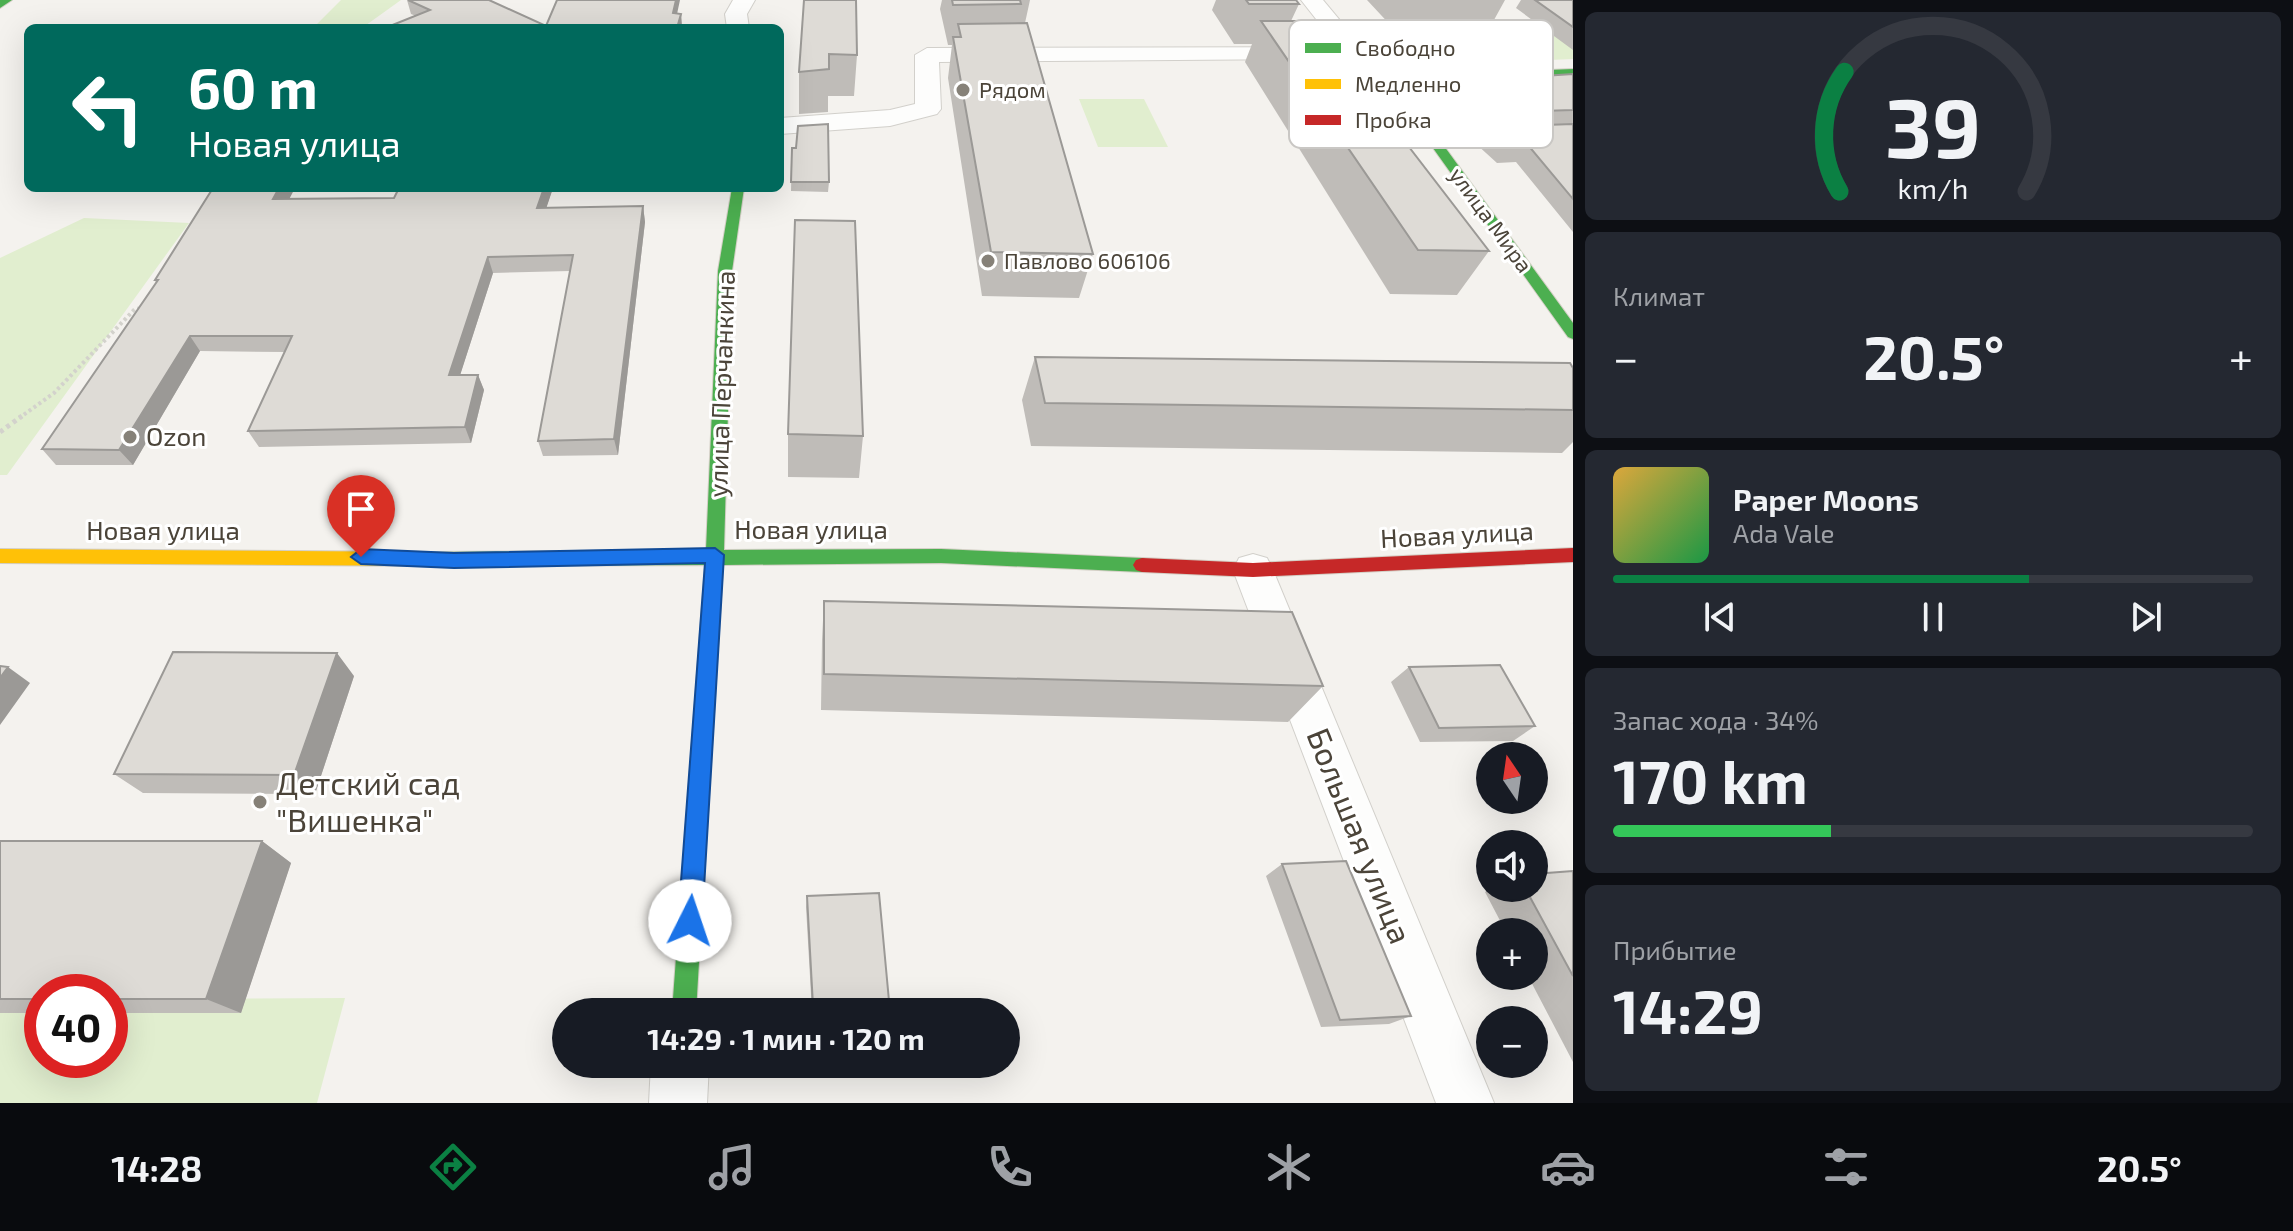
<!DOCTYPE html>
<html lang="ru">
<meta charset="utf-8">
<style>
:root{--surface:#171b24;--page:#242831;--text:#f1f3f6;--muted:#9ea1a6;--line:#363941;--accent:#0b8043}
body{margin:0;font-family:"Exo 2",sans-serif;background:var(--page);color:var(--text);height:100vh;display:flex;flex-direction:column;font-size:30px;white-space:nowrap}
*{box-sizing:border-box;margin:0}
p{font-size:26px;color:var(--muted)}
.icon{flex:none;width:44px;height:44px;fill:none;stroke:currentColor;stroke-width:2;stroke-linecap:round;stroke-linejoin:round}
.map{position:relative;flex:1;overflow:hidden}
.side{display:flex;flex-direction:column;gap:12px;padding:12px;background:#0d0f14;width:720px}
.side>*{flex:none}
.guide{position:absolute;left:24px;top:24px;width:760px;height:168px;border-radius:12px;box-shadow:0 8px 32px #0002;background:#00695c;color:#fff;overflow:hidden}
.needle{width:52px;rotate:347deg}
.controls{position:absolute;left:1476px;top:742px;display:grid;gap:16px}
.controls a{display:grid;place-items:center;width:72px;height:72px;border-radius:50%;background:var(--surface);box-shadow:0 8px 32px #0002;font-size:40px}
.speed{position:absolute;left:24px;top:974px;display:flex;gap:16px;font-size:40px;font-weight:700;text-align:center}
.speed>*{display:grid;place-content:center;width:104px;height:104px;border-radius:50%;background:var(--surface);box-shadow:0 8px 32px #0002;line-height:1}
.speed .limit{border:12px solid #d22;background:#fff;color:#111}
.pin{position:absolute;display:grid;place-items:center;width:68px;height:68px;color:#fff;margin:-82px -34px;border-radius:50% 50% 50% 0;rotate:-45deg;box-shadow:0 0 8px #0007}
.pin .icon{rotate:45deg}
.me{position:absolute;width:88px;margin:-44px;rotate:4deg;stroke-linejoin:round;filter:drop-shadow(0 0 6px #0008)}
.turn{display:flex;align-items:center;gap:28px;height:168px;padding:0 32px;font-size:36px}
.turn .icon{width:104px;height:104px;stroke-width:2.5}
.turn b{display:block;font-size:56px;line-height:68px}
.big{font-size:60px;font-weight:700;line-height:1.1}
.side .card{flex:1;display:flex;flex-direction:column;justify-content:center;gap:12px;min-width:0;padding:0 28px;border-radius:12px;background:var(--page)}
.side .dial{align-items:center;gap:0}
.dial svg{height:208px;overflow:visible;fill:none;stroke:var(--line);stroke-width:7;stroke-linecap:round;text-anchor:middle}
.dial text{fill:var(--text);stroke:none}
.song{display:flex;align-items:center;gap:24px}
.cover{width:96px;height:96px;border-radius:12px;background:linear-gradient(135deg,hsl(40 70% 55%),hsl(140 70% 35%))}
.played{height:8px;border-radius:4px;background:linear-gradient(90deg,var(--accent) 65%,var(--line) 65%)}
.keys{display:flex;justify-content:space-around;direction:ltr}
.heat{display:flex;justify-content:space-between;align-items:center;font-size:44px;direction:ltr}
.charge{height:12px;border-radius:6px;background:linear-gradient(90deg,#34c759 34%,var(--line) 0)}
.trip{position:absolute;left:552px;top:998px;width:468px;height:80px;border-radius:40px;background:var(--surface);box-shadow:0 8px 32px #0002;font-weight:700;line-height:80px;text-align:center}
.dock{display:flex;height:128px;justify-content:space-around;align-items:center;background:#090b0e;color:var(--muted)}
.dock .icon{width:56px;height:56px}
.dock .on{color:var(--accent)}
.dock b{font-size:36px;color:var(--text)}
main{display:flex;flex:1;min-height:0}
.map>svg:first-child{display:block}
.green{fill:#e1eecf}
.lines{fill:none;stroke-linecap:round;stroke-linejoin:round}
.lane-casing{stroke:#d2d0cb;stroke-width:2}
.street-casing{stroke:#d2d0cb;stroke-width:2}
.fast-casing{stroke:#d3cfc5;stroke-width:2}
.slow-casing{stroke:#d3cfc5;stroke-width:2}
.jam-casing{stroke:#d3cfc5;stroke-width:2}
.path-far1{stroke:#d3d2cc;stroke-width:4;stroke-dasharray:3 3;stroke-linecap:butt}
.path{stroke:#d3d2cc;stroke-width:5;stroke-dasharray:4 4;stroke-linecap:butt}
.lane{fill:#fdfdfc;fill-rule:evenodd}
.street{fill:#fdfdfc;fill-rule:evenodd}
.fast{fill:#4caf50;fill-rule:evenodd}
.slow{fill:#ffc107;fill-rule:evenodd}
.jam{fill:#c62828;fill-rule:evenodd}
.wall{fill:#bfbcb8}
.shaded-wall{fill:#9b9996}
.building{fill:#dedbd6;stroke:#9b9996;stroke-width:2}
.route{fill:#1a73e8;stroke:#114b97;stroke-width:2}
.poi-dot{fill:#868178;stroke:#fff;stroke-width:3}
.labels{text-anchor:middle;stroke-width:6;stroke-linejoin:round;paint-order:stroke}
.far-poi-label{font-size:22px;fill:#4b4439;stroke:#fff;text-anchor:start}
.far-street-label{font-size:22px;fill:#4b4439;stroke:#fff}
.street-label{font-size:26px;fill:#4b4439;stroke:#fff}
.poi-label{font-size:26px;fill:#4b4439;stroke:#fff;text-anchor:start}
.near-poi-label{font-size:32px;fill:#4b4439;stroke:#fff;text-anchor:start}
.near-street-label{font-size:32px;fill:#4b4439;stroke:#fff}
.key{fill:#fff;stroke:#c9c7c4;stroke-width:2}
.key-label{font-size:22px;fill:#4b4439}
</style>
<main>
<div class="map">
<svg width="1573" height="1103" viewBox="0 0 1573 1103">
<rect width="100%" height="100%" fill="#f4f2ee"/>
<!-- green -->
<path class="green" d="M341,0H401L362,28H313Z
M1573,28V59L1409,66L1383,54L1384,40L1394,29Z
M1144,99L1168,147H1098L1079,99Z
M84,218L189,223L7,475H0V258Z
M345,998L317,1103H0V1000L42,999V1060H110V999Z"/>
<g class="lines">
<!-- lane casing -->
<g class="lane-casing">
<path id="lane" d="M1508,131L1513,132V138L1432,142L1425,138L1432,134Z"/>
</g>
<!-- street casing -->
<g class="street-casing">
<path id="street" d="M733,0H755L747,14L749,28H727L725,14Z
M1301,0H1323L1373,60L1412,76L1415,81L1412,86H1394L1333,61L1299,59L939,62L941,109L937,114L890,126L780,134V118L890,110L915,104V55L927,48L1338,47Z
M1253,554L1267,558L1273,570L1494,1103H1436L1233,570L1239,558Z
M651,1064H709L707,1103H649Z"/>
</g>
<!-- fast casing -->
<g class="fast-casing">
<path id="fast" d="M0,0H12L0,8Z
M1573,69V75L1388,83L1436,135L1573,323V339L1568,337L1428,141L1374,80L1379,77Z
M732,188H744L732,271L724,550L941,549L1142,558L1148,560L1151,565L1148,570L1142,572L941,563L723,565L696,1012H672L705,565L433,566L427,564L424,559L427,554L433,552L706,550L718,271Z"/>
</g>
<!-- slow casing -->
<g class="slow-casing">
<path id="slow" d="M0,549L433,552L439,554L442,559L439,564L433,566L0,563Z"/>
</g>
<!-- jam casing -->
<g class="jam-casing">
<path id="jam" d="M1573,548V562L1253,577L1142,572L1136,570L1133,565L1136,560L1142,558L1253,563Z"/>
</g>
<!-- path-far1 -->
<path class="path-far1" d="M19,418L54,393L135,309L145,308"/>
<!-- path -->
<path class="path" d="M0,432L22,416"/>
<!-- lane -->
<use href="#lane" class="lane"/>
<!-- street -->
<use href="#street" class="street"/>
<!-- fast -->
<use href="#fast" class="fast"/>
<!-- slow -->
<use href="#slow" class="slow"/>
<!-- jam -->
<use href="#jam" class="jam"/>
</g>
<!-- wall -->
<path class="wall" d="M407,0L546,26L681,14L682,28H385L416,16L411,14Z
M804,0L857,55L854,96H828V112L799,114V72Z
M942,0H1030L1025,23L1093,254L1079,298L982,296L948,78L952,45H948L940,9Z
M1216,0H1296L1299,4L1291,21L1489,251L1457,295L1390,294L1245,62L1252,44H1234L1212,10Z
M1367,0H1505L1489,29H1394Z
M1521,0H1573V50L1516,8Z
M1573,74V232L1516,162L1497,163L1475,143L1484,129L1460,130L1426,100L1435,83Z
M792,148L829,182L828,192L791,191Z
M399,188H553L546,208L643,206L645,222L618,455L543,456L538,441L570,271L493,273L460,375H478L484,390L471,443L259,447L248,431L285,352L200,351L133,465H56L42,449L156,283L155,280L289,199L394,198Z
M1035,357L1573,368V442L1562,453L1031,446L1022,400Z
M788,434L863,436L859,478L788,477Z
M824,601L1323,686L1288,722L821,710L822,640Z
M1409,667L1535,726L1513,741L1420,742L1391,682Z
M354,676L315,794L143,793L114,774Z
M0,841H262L291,863L241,1013H110V992H42V1013H0Z
M1282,864L1411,1016L1389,1024L1321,1027L1266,876Z
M1573,871V1062L1528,976H1534V932H1506L1485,892L1492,888H1534Z
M807,896L889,1001L886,1009L842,1012H812L806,907Z"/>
<!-- shaded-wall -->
<path class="shaded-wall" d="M676,0H680L674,28L673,13Z
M681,14L682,28H677Z
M279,188H295L281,215L273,199Z
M544,188H553L541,224L537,208Z
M643,206L645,222L618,455L614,439Z
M488,257L493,273L455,391L449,375Z
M190,336L200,351L133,465L119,450Z
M478,375L484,390L471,443L465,427Z
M337,653L354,676L315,794L294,775Z
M8,667L30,683L0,725V678Z
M262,841L291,863L241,1013L206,999Z"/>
<!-- building -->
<path class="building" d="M408,0H489L546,26L557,0H676L673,13L681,14L677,28H385L430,10Z
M804,0H856L857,55L829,54V69L799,72Z
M952,0H1020L1021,4L953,5Z
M1246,0H1296L1299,4H1249Z
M1535,0H1573V27Z
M1261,21H1312L1489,251L1418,250Z
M1027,23L1093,254L991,252L953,37H961L958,24Z
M1573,74V110L1470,113L1435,83Z
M828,124L829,182H791L792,148H796L798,126Z
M1573,124V199L1528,145L1508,146L1486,127Z
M213,188H279L273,199L394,198L399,188H544L537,208L643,206L614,439L538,441L573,255L488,257L449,375H478L465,427L248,431L292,336H190L119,450L42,449L158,280H155Z
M795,220L855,221L863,436L788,434Z
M1035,357L1570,363L1573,368V410L1045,403Z
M824,601L1292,612L1323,686L824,674Z
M173,652L337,653L294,775L114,774Z
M1500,665L1535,726L1439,728L1409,667Z
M0,666L8,667L0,678Z
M0,841H262L206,999H110V992H42V999H0Z
M1346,861L1411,1016L1340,1020L1282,864Z
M1573,871V976L1525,888H1534V874Z
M879,893L889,1001L813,1006L807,896Z"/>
<!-- route -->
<path class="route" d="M715,548L724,555L702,921L698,929L690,932L682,929L678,921L705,563L454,568L361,564L351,557L361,549L454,553Z"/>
<!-- markers -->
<g class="poi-dot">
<circle cx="963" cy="90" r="8"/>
<circle cx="988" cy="261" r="8"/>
<circle cx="130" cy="437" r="8"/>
<circle cx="260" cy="802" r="8"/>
</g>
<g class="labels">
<!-- far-poi labels -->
<g class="far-poi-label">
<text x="979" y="98">Рядом</text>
<text x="1004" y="269">Павлово 606106</text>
</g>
<!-- far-street labels -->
<g class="far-street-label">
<text transform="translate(1491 220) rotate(54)" y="8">улица Мира</text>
</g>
<!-- street labels -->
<g class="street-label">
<text transform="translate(722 384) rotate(-88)" y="9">улица Перчанкина</text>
<text x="811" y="539">Новая улица</text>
<text x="163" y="540">Новая улица</text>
<text transform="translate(1457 535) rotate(-3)" y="9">Новая улица</text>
</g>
<!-- poi labels -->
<g class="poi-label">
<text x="146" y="446">Ozon</text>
</g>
<!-- near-poi labels -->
<g class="near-poi-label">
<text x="276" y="795">Детский сад<tspan x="276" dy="37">"Вишенка"</tspan></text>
</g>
<!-- near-street labels -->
<g class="near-street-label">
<text transform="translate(1359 836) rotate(68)" y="11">Большая улица</text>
</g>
</g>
<!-- legend -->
<rect x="1289" y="20" width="264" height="128" rx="12" class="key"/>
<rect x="1305" y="43" width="36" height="10" fill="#4caf50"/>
<rect x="1305" y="79" width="36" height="10" fill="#ffc107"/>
<rect x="1305" y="115" width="36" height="10" fill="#c62828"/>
<g class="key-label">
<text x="1355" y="56">Свободно</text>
<text x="1355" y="92">Медленно</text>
<text x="1355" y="128">Пробка</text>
</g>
</svg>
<div class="controls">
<a><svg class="needle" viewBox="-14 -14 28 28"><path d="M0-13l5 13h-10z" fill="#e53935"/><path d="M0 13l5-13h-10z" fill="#9ea1a6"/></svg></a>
<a><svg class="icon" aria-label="sound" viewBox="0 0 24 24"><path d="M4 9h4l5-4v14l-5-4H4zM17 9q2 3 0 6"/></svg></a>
<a>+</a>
<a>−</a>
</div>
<div class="speed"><div class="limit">40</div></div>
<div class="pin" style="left:361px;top:557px;background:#d93025"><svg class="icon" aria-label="arrive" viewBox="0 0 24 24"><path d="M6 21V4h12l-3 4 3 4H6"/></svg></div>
<svg class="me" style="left:690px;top:921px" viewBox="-20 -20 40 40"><circle r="19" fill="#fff"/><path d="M0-13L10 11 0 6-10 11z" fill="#1a73e8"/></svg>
<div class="trip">14:29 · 1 мин · 120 m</div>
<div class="guide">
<div class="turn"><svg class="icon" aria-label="left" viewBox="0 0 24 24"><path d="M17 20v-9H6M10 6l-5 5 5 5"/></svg><div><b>60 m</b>Новая улица</div></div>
</div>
</div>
<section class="side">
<div class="card dial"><svg viewBox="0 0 100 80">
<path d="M14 69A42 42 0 1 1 86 69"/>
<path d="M14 69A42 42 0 0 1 16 23" stroke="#0b8043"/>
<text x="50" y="56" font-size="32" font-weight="700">39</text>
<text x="50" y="72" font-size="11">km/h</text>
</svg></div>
<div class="card"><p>Климат</p>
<div class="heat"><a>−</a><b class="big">20.5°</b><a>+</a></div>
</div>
<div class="card">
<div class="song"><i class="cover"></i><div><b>Paper Moons</b><p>Ada Vale</p></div></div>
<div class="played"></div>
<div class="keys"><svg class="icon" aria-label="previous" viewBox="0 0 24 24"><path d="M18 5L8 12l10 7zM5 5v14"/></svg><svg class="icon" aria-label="pause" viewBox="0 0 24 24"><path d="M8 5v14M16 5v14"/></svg><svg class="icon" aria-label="next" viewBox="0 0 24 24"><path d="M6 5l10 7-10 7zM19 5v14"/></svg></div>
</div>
<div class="card"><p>Запас хода · 34%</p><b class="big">170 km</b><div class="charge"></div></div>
<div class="card"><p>Прибытие</p><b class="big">14:29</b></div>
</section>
</main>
<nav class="dock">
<b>14:28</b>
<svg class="icon on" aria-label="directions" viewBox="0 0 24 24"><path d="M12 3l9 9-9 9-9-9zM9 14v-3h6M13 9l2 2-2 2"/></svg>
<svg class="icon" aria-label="music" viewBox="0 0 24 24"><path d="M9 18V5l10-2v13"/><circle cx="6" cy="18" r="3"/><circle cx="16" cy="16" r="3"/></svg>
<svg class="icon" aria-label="phone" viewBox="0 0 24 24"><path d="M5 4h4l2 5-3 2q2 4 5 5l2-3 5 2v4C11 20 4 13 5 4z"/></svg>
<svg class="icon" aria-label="climate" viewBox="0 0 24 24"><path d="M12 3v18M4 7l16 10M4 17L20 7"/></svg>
<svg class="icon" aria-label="car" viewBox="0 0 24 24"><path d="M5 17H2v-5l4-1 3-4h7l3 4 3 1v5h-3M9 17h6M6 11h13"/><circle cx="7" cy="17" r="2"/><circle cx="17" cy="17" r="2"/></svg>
<svg class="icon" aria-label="filters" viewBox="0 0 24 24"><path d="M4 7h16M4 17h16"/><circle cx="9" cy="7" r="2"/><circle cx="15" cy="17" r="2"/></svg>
<b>20.5°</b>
</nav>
